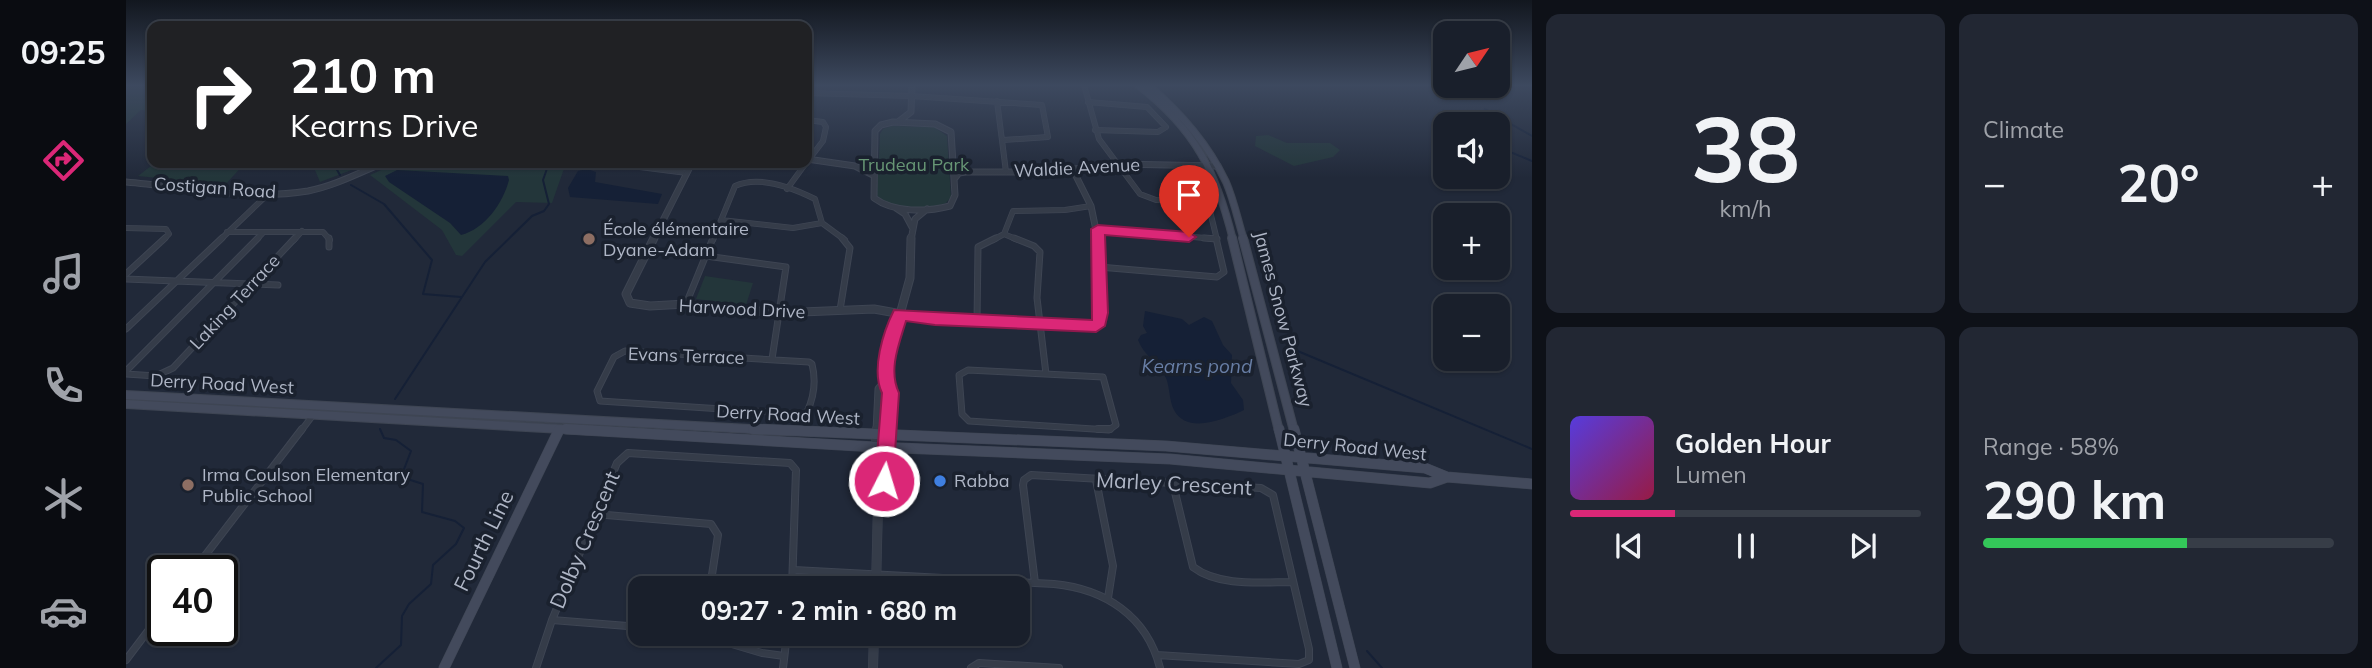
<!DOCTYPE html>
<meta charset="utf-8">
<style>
:root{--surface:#191f2b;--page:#222733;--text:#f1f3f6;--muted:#9fa2a9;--line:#373d47;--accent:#db2777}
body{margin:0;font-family:Mulish,sans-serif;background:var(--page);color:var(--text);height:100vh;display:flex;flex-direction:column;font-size:26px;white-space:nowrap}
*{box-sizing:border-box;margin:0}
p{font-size:23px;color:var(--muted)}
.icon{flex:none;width:38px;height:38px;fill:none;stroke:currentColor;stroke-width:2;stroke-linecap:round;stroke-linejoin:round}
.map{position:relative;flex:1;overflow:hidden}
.drawer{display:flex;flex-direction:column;gap:14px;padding:14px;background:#0e1118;width:840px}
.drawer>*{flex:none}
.top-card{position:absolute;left:21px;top:21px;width:665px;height:147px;border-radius:14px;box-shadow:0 2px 5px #0004,0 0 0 2px var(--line);background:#202124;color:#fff;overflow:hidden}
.needle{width:46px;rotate:55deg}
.fabs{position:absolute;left:1307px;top:21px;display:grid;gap:14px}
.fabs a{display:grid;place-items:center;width:77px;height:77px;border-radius:14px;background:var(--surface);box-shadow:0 2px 5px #0004,0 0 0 2px var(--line);font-size:35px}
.speed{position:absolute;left:21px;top:555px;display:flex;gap:14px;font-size:35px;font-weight:700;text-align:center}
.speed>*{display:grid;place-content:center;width:91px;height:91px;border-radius:50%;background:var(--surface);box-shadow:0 2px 5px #0004,0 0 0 2px var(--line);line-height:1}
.speed .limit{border:4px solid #111;border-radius:10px;background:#fff;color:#111}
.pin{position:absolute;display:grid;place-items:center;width:60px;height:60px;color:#fff;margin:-72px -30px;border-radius:50% 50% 50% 0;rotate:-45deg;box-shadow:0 0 7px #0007}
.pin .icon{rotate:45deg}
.me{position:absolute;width:77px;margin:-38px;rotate:5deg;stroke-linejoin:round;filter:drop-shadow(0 0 5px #0008)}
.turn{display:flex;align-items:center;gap:24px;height:147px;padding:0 28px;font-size:32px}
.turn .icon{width:91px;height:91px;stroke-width:2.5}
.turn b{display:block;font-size:49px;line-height:60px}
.big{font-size:52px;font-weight:700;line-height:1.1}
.drawer .tile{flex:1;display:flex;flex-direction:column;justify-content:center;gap:10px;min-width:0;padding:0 24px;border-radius:14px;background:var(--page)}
.drawer .dial{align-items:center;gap:0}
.dial b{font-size:91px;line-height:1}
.song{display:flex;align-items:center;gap:21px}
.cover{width:84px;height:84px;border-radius:10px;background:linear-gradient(135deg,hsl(250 70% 55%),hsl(340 70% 35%))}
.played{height:7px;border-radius:4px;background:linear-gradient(90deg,var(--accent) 30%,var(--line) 30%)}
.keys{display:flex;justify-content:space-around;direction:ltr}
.heat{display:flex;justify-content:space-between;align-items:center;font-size:38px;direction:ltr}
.charge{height:10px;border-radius:5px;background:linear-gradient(90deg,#34c759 58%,var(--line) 0)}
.drawer .tiles{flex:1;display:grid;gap:14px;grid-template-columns:repeat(2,1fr)}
.trip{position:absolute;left:502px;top:576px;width:402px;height:70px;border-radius:14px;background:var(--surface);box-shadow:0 2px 5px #0004,0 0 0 2px var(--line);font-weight:700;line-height:70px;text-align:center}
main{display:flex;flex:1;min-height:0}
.tab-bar{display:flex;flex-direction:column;width:126px;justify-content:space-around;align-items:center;background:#0a0c11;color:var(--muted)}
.tab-bar .icon{width:49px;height:49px}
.tab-bar .on{color:var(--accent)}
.tab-bar b{font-size:32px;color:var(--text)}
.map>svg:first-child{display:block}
.green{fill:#23363a}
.water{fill:#152036}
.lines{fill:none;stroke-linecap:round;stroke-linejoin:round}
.stream{stroke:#152036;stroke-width:2}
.minor-far2-casing{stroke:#3e4553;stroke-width:6}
.minor-far1-casing{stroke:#3e4553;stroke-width:7}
.minor-casing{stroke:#3e4553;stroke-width:8}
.tertiary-far2-casing{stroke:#3e4553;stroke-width:7}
.tertiary-far1-casing{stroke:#3e4553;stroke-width:9}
.tertiary-casing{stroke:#3e4553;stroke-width:10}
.secondary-far2-casing{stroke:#3e4553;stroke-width:8}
.secondary-far1-casing{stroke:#3e4553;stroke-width:10}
.secondary-casing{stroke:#3e4553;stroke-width:11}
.minor-far2{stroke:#353c49;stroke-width:4.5}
.minor-far1{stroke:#353c49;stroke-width:5}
.minor{stroke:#353c49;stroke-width:6}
.tertiary-far2{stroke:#353c49;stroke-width:5}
.tertiary-far1{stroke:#353c49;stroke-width:7}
.tertiary{stroke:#353c49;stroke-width:9}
.secondary-far2{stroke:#434a5c;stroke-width:6}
.secondary-far1{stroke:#434a5c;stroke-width:8}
.secondary{stroke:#434a5c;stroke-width:10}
.route{fill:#db2777;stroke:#8e194d;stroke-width:2}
.education-dot{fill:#8d6e63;stroke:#1a212e;stroke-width:2.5}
.shop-dot{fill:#3f7fe0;stroke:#1a212e;stroke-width:2.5}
.labels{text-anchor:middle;stroke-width:7;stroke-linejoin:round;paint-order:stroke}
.park-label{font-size:18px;fill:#679675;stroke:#1a212e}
.street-label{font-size:18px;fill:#afb6c6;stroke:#1a212e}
.poi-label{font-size:18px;fill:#afb6c6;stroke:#1a212e;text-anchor:start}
.water-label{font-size:19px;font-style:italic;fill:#687ea5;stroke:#1a212e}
.near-street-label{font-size:21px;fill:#afb6c6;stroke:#1a212e}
</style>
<main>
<nav class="tab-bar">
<b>09:25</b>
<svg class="icon on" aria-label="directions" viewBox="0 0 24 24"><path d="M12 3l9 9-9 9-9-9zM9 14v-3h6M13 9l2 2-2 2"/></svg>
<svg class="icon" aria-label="music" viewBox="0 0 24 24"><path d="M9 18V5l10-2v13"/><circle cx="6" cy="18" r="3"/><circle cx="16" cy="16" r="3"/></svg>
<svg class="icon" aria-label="phone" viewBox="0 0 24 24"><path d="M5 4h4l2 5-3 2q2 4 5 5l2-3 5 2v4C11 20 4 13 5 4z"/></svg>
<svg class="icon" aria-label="climate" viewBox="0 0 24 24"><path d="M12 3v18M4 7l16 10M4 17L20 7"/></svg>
<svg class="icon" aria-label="car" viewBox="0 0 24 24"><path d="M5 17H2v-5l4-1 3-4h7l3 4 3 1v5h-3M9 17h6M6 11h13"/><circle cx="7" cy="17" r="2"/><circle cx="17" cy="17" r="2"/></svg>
</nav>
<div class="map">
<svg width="1406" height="668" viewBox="0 0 1406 668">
<rect width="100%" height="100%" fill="#212939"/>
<!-- green -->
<path class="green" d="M0,85H26V111L15,110L0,124Z
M766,126L808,127L821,136L825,197L820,203C803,211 762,210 751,195L754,134L757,129Z
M1142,135L1161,143H1204L1214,150L1207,157L1168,166L1129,146L1130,136Z
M29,163H119L99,185L12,176Z
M186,163H227L228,169L194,182Z
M404,163H440L426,203L390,202L336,256L330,255L316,230L244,175L269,164L401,170Z
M579,276L627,283L620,305L570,299Z"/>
<!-- water -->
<path class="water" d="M461,169L470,172L469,182L536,194L532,204L444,197L442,188L452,171Z
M271,170L382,176L383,180C377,203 359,229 335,235L324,223L263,182L259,176Z
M1019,311L1056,319L1063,325L1078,317L1086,321L1097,345L1106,355L1105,383L1117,400L1118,410C1099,419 1061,435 1048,410C1043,400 1044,388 1040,378C1032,362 1018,356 1012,340L1015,335L1021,333L1017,326Z"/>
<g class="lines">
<!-- stream -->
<path class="stream" d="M1359,109L1406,136
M1372,147L1406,161
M207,163L214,175
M225,185L258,204L306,260L297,294L335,297
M1162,347L1406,449
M269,399L359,262L406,216L418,211L423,204L417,180L423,163
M1241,651L1256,668
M250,668L275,645L276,616L283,604L305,584L307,565L330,544L338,528L329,521L296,512L297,484L275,477L285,451L270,440L258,438L254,429"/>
<!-- minor-far2 casing -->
<g class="minor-far2-casing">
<path id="minor-far2" d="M958,85L973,139L1014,194L1030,200L1067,201L1083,207L1091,240
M681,93L785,96L916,105L922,137L877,140
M871,101L880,172
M962,102L1021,107L1040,127L1032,132L969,130
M681,120L697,122L700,127L697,141L681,162
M482,163L561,173
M661,189L680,163
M595,220L667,228L696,223
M0,228L40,229L43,234L37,240
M972,229L1091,239
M101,232H197L204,240
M878,234L892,240
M94,240L143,193
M130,240L136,234
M168,240L176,231
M587,240L609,186C633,175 667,188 689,199L696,223L719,240
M867,240L878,234L887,211L939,210L965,206"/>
</g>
<!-- minor-far1 casing -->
<g class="minor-far1-casing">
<path id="minor-far1" d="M203,238V247
M888,238L908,246L914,252L911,298L920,374
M1078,238L1091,239
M580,256L660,267L646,359
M973,267L1091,277L1098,272L1090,238
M0,274L39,238
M0,279L152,285
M560,304L587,238
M714,310L724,248L716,238
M851,322L852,247L870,238
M0,329L96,238
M499,351L683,362L686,364C690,380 688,397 681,412L674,414L474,401L471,391L488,357Z
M842,370L977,377L990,425L983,430L843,421L836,414L833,375Z
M0,371L132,238
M0,374L30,376L47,368L169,238
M175,431L187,415"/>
</g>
<!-- minor casing -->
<g class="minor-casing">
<path id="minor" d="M972,429H984
M970,480L987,566L982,598
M1047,484L1067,567C1093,587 1136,582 1167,582
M469,514L585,524L592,535L584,588
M68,570L176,429
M668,570L928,584C979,589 1021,616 1034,668
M909,583L897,485L898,480L905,475L1135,488L1147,495L1183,649V660L1173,664L1031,655
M426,620L514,627
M572,634L636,653L658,656
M0,660L37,611
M410,668L426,620L491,463L502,453L664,463L670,470L666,588
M657,668L661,634
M845,668L853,663L933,668"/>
</g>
<!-- tertiary-far2 casing -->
<g class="tertiary-far2-casing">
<path id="tertiary-far2" d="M767,122L809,124L825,132L829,195L824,206C801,212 768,213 748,198L749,131L755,125Z
M772,122L785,112L786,85
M681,159L729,166L747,175
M947,170L965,206L972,240
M829,178L833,173L840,172H921L992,164L1092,166
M0,182C60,187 122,201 182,191C208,186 233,173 257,163
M770,208L779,214L786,227
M527,240L566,163
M785,240L789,219L801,209"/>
</g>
<!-- tertiary-far1 casing -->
<g class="tertiary-far1-casing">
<path id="tertiary-far1" d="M528,238L500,294L504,303L524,306L560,304L652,313L748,309L809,320L963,327L973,322L974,313L972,238
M751,431L753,389L759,382
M762,431L765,393L760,365L784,278L785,238"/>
</g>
<!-- tertiary casing -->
<g class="tertiary-casing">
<path id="tertiary" d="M751,429L747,498L752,504
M750,588L752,504L757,499L762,429
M747,668L748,634"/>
</g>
<!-- secondary-far2 casing -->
<g class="secondary-far2-casing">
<path id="secondary-far2" d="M1012,85C1069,129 1090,171 1107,240
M1022,85C1054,112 1082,144 1100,182C1108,200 1112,221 1118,240"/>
</g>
<!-- secondary-far1 casing -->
<g class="secondary-far1-casing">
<path id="secondary-far1" d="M1106,238L1153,431
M1117,238L1168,431
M0,395L659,431
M0,404L471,431"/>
</g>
<!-- secondary casing -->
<g class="secondary-casing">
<path id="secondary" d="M440,429L749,447L1044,459L1304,483L1321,477
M627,429L1040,446L1299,468L1321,477L1406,484
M1153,429L1211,668
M1168,429L1229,668
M318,668L433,430"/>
</g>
<!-- minor-far2 -->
<use href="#minor-far2" class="minor-far2"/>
<!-- minor-far1 -->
<use href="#minor-far1" class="minor-far1"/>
<!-- minor -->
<use href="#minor" class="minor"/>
<!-- tertiary-far2 -->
<use href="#tertiary-far2" class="tertiary-far2"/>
<!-- tertiary-far1 -->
<use href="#tertiary-far1" class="tertiary-far1"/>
<!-- tertiary -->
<use href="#tertiary" class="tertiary"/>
<!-- secondary-far2 -->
<use href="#secondary-far2" class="secondary-far2"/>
<!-- secondary-far1 -->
<use href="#secondary-far1" class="secondary-far1"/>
<!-- secondary -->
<use href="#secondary" class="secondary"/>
</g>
<!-- sky -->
<linearGradient id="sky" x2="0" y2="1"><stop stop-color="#12171f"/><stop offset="0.48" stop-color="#3d495f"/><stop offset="1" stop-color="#3d495f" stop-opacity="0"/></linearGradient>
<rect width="1406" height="178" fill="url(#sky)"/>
<!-- route -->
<path class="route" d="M972,225L1063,232L1070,237L1063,242L979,235L982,313L979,326L970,332L809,325L780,321C773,344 762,370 773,393L767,481L764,487L758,489L751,487L749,481L756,393C745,370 757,332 768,310L966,320L965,229Z"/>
<!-- markers -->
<g class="education-dot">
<circle cx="463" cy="239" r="7"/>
<circle cx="62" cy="485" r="7"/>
</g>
<circle class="shop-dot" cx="814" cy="481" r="7"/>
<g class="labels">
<!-- park labels -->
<g class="park-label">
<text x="788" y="171">Trudeau Park</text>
</g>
<!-- street labels -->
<g class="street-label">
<text transform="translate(951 168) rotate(-3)" y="6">Waldie Avenue</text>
<text transform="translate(89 188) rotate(4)" y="6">Costigan Road</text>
<text transform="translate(109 302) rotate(-47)" y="6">Laking Terrace</text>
<text transform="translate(616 309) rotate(3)" y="6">Harwood Drive</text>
<text transform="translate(1157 319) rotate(75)" y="6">James Snow Parkway</text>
<text transform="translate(560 356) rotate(2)" y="6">Evans Terrace</text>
<text transform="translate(96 384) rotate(3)" y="6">Derry Road West</text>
<text transform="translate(662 415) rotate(3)" y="6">Derry Road West</text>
<text transform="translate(1229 447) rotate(6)" y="6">Derry Road West</text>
</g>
<!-- poi labels -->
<g class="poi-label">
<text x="477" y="235">École élémentaire<tspan x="477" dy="21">Dyane-Adam</tspan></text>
<text x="76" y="481">Irma Coulson Elementary<tspan x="76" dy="21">Public School</tspan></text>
<text x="828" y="487">Rabba</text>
</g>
<!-- water labels -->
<g class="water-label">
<text x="1071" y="373">Kearns pond</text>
</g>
<!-- near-street labels -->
<g class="near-street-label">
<text transform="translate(1048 484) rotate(3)" y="7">Marley Crescent</text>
<text transform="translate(459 540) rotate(-67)" y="7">Dolby Crescent</text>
<text transform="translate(358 541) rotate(-64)" y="7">Fourth Line</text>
</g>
</g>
</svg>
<div class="fabs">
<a><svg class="needle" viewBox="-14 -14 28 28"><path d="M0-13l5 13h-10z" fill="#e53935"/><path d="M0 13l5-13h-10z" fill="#9fa2a9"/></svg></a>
<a><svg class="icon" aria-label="sound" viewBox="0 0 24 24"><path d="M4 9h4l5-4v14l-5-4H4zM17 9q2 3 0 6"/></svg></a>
<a>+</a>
<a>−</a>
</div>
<div class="speed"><div class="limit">40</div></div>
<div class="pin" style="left:1063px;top:237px;background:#d93025"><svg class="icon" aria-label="arrive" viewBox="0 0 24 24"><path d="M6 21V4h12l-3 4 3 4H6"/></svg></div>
<svg class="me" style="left:758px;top:481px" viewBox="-20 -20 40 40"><circle r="17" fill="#db2777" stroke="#fff" stroke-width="3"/><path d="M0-11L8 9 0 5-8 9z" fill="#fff"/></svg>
<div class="trip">09:27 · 2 min · 680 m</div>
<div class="top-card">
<div class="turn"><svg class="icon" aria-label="right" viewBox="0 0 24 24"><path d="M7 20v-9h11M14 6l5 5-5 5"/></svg><div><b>210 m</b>Kearns Drive</div></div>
</div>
</div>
<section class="drawer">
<div class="tiles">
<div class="tile dial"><b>38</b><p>km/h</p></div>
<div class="tile"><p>Climate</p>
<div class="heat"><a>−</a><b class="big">20°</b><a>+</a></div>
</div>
<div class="tile">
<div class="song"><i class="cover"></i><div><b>Golden Hour</b><p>Lumen</p></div></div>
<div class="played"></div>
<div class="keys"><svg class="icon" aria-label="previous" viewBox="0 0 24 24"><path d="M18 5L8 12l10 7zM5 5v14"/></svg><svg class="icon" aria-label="pause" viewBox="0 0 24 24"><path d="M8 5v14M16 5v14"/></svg><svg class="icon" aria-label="next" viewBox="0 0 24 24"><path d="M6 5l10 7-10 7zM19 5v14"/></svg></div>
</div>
<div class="tile"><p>Range · 58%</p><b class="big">290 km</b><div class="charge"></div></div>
</div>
</section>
</main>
